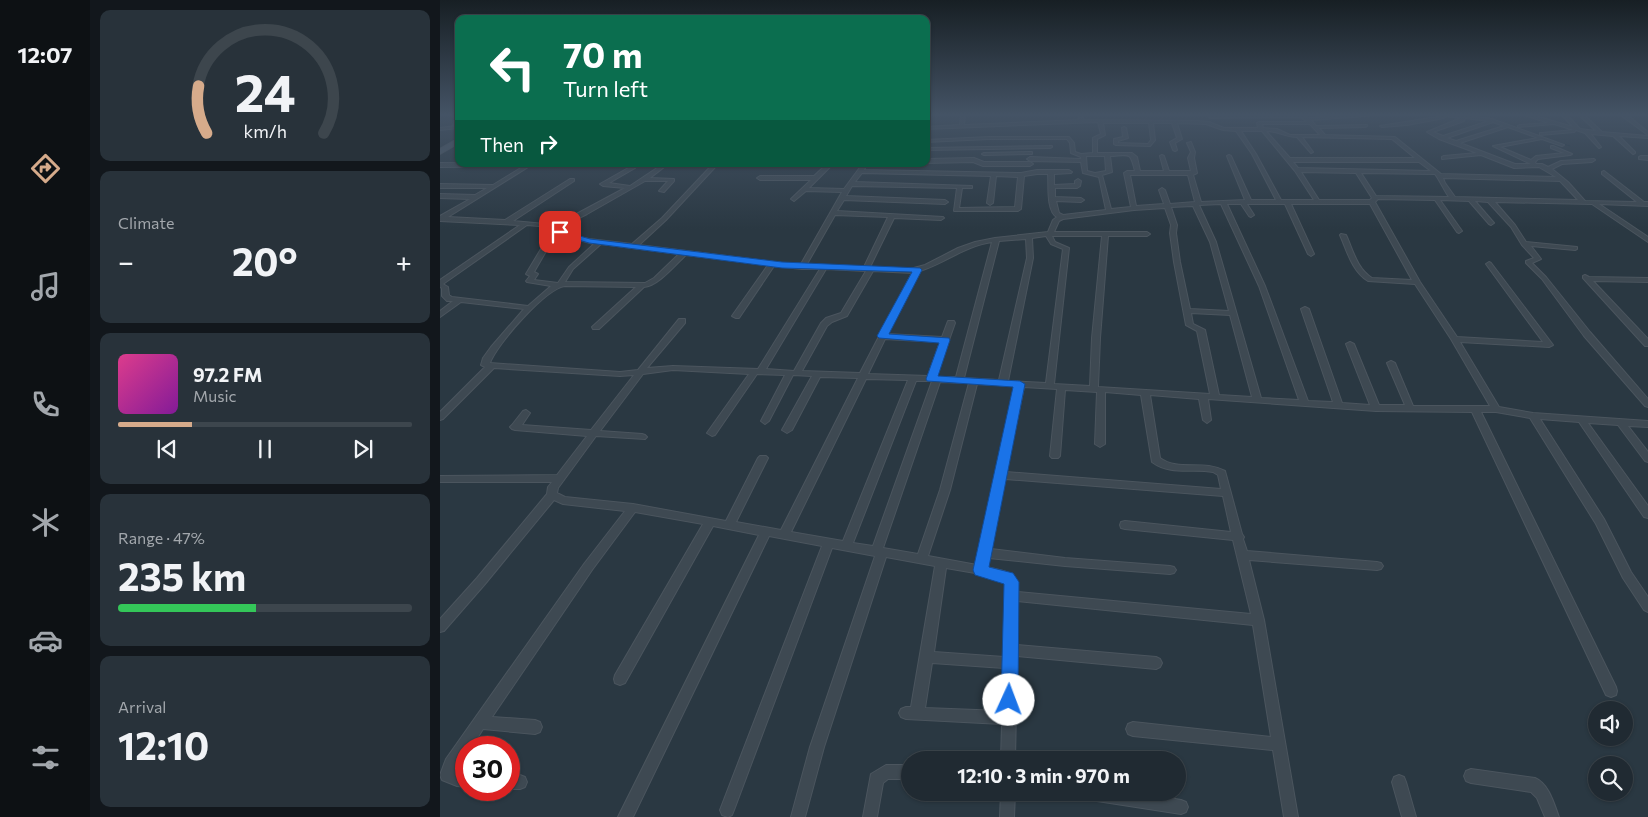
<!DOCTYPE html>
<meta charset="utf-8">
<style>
:root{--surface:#202a32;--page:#28323a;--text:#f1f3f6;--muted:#a2a7ac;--line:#3d464d;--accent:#d6ab8b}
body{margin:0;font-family:Commissioner,sans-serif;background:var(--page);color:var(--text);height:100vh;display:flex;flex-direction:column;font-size:19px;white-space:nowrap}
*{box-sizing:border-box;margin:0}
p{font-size:16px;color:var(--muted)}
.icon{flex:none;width:28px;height:28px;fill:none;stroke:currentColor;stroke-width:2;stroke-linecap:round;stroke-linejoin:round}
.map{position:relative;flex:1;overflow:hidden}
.panel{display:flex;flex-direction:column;gap:10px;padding:10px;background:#12171c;width:350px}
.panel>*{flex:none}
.hud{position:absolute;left:15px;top:15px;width:475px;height:152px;border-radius:10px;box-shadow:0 1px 4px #0004,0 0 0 1px var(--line);background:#0b6e4f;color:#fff;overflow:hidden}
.controls{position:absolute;left:1148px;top:701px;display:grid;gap:10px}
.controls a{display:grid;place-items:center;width:45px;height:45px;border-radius:50%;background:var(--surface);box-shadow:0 1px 4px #0004,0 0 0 1px var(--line);font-size:25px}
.speed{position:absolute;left:15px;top:736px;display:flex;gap:10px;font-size:25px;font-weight:700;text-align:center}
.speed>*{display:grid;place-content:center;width:65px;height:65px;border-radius:50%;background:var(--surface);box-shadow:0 1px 4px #0004,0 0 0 1px var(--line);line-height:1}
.speed .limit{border:8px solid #d22;background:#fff;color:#111}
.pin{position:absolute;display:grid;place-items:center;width:42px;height:42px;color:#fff;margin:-21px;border-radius:10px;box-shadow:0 2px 8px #0006}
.me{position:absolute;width:55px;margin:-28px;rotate:2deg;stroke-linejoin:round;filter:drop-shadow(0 0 4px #0008)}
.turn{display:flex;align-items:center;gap:18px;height:105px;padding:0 25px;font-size:22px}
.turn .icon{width:65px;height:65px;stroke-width:2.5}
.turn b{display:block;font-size:35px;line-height:42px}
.then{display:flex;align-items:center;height:48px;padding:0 25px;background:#0003;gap:10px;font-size:19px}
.big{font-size:38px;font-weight:700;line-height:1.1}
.panel .tile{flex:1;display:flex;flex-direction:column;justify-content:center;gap:8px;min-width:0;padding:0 18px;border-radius:10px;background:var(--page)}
.panel .dial{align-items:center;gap:0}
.dial svg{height:130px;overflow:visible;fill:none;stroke:var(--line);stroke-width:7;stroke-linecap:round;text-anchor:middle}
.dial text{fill:var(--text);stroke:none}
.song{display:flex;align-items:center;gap:15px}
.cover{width:60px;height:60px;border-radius:8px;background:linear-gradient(135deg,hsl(330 70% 55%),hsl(290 70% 35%))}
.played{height:5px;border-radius:2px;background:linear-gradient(90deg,var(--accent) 25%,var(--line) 25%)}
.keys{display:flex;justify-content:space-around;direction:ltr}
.heat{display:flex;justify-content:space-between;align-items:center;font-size:28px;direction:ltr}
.charge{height:8px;border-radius:4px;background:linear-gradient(90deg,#34c759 47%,var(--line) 0)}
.trip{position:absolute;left:461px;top:751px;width:285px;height:50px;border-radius:25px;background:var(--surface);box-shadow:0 1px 4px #0004,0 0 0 1px var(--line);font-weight:700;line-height:50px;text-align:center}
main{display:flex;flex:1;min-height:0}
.tabs{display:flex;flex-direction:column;width:90px;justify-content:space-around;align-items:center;background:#0d1114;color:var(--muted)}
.tabs .icon{width:35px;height:35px}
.tabs .on{color:var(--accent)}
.tabs b{font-size:22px;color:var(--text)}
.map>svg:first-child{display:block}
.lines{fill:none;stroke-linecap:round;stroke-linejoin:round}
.stream{stroke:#1d3140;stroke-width:1}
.street-casing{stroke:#4b555e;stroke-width:2}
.secondary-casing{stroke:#4b555e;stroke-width:2}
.street{fill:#3e4952;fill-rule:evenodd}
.secondary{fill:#4c5965;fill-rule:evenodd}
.route{fill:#1a73e8;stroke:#114b97}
</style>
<main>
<nav class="tabs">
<b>12:07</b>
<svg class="icon on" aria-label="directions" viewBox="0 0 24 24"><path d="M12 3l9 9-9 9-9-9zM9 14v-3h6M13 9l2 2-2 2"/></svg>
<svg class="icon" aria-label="music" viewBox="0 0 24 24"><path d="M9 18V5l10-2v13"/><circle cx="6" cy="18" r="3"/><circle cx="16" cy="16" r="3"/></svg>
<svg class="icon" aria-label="phone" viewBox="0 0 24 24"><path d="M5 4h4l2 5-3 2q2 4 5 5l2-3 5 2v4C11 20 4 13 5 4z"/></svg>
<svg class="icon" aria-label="climate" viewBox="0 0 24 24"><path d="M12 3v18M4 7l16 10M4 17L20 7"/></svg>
<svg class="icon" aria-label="car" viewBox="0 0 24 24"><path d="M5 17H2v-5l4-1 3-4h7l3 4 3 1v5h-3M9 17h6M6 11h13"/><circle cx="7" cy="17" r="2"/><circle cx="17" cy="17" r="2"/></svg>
<svg class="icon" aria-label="filters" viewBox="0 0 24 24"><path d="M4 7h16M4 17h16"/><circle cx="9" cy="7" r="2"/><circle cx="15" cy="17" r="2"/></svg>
</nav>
<section class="panel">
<div class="tile dial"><svg viewBox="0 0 100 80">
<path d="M14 69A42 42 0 1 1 86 69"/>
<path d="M14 69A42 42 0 0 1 9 40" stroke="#d6ab8b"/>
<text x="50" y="56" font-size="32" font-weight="700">24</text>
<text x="50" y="72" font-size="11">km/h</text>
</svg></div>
<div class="tile"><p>Climate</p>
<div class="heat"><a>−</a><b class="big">20°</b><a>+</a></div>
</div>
<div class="tile">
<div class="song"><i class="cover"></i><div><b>97.2 FM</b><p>Music</p></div></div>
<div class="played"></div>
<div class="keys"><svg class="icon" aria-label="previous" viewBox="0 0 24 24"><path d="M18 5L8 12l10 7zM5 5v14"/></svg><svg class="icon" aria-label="pause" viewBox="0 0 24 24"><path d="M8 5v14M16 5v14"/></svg><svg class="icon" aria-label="next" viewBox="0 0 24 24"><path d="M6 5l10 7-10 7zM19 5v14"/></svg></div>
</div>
<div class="tile"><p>Range · 47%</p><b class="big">235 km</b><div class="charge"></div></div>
<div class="tile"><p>Arrival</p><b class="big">12:10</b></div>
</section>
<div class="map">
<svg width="1208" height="817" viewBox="0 0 1208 817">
<rect width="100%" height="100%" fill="#2a3842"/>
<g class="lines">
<!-- stream -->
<path class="stream" d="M1040,118L1058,120L1073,127
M1104,138L1130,146"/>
<!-- street casing -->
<g class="street-casing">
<path id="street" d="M486,114H489L488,121L486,122Z
M521,114H525L524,125L639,120L638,114H642L644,120L758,121L769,122L784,128H818L817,123L819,122H867L861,117L771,118L769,117L771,116L862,114L868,118L921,114H951L871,120L876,126L927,125V126L925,127L879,128L885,135L955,137L1001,174L1116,177L1099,167L1074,168L1041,155L1002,159V157L1004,156L1037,153L999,139L987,132L1021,118L1006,116L1004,118L967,125L942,127L940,126L1003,116L995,114H1013L1052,119L1124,145L1122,146L1102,139L1060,147L1091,160L1096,156L1124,153L1111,148V146H1113L1132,154L1130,155L1098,159L1095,162L1096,164H1102L1108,167L1121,161L1154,159L1155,160L1152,162L1122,164L1112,169L1128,182L1145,201L1197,202L1162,174V172L1164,171L1204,202H1208V206L1159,204L1208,237V242L1152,204L1055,202L1075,225L1086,242L1137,247V249L1135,250L1091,246L1101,259L1092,263L1106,277L1150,332L1208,399V407L1205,406L1144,336L1102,279L1086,263V261L1094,258L1082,245L1071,227L1048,202L1035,201L1054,223L1051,225L1049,224L1029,201L1000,200L1022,231L1019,233L1017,232L995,200L938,199L935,202L980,282L1017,337L1103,342L1046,264L1049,262L1051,263L1113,345L1109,347L1020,342L1059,407L1093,413L1208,421V427L1188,426L1208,452V462L1205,461L1178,425L1148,423L1208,506V518L1204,517L1139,422L1100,419L1164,519L1191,572L1208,597V612L1204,610L1183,578L1156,524L1090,418L1056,412H1041L1176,687L1177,691L1176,695L1171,697L1166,695L1032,412L936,411L768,399L771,420L767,423L763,420L759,399L710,395L720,458C739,472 763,459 785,471L802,534L804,537L803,539L807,551L937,562L941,563L943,566L941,569L937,570L809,560L824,620L858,817H844L833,750L693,736L688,734L686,729L688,724L693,722L831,737L813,625L577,601V645L716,657L720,659L722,663L720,667L716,669L577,656L575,760H561L562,724L466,719L461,717L459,713L461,709L466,707H471L495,566L446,557L384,747L365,817H351L370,747L435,556L392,548L294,810L292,815L288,817L282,815L280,810L382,546L329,536L193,817H178L319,535L273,526L185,683L180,685L175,683L174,679L175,675L263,524L195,512L152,570L52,717L95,720L100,722L102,727L100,732L95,734L43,729L31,748H26V754L15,771L26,773V787L17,786L2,780L0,775L6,759L144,564L185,511L123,504L114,500L45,584L4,631L0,632V619L37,578L107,494L108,487L112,482H0V476L117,475L147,436L75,430L72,429L70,427L72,425L83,411L86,410L90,413L82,425L151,430L194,375L180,376L54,368L3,419L0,420V412L45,367L41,365L43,358L51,347L84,309L21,302L0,317V311L13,301H7L2,296V288L0,287V280L80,225L0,221V216L30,199L0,198V194L35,195L47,188H0V184L53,185L84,166L0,167V163L93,164L8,217L65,220L130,179H134V181L73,221L116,225L185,188L163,186L160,184L190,167L195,168L169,183L190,186L223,164H228L210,178L234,179V181L224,192L219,191L228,181H205L147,214L121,227L125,234L149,239L192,244L222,218L273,164H278L226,220L199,245L342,263L361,264L402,192L366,191L354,201L351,199L352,198L371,180H320L317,178L320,176H374L387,164H427L424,170L581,173L597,170H629L632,172L631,173L614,174V185L635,184V181L638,179L641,181L640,186L637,188H615V197L641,198L644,200L641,202L616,201L619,213L623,215L666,210L659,177L643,173L641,162L590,161L587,159L590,157L641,159V157L631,153L630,143L627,139H549L486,142V140L549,137H629L634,143L635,152L641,154L653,153V138L661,134L658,122L486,129V127L520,125ZM1025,118L1049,121L1003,136L993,132L1024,121ZM1053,122L1064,126L1016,141L1007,138ZM663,123H709L711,140L708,144L678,143V141L688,138L686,128L684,127L682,128L683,137L674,139V144L676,145L710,146L715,140L713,123H732L737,138L730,142L733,150L735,151L737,150L735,143L742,139L737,123L766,124L783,130L796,131L812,154L836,200H811L791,156L789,155L787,156L805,200L761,202L753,175L757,173L754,158L755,152L751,142L747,143L751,152L748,158L751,171H729L724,156L722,155L720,156L724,171H700L697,157L692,153H657V139L665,135ZM822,124H870L880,135H850L837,129L823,128ZM1068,127L1098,138L1053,146L1091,164H1075L1020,143ZM801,131H822L855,171L874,200H841L816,154ZM826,131C839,131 845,137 857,137L871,153L873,152L862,137L952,139L975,158H850ZM646,156H665L666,171L655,173L647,171ZM670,156C690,155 690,151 695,171H687L684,173L691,207L671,209L662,175L672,172ZM853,162H979L991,171L858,168ZM391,166H421L404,189L369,188ZM861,172L916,173L932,198L930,200H879ZM422,173L551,176L547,203L550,205L553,203L556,176L578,177L575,207L519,208L522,188H532V186L415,182ZM921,173L995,174C998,177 1005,192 1009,197L936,196ZM597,174H608C609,185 606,211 617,217L613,220L608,232L555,238L535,242L518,248L485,265L470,269L430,267L454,218L501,220L504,218L503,217L397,211L404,200L505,204L508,202L505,200L406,196L412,186L517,188L514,211H578L581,209L584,176ZM690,175H748L755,202L730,204L725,190L722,188L719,190L724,204L696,206ZM1003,178L1120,181L1138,200L1015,197L1005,183ZM781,204L819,286L859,400L821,398L776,242L759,205ZM787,204H801L809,216L811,217L814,215L807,204H845L868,254L871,256L874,254L851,204H930L972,280L932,278C917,269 913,250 906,235L901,234L900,235C907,251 912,271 928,281L975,284L1011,339L1050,406H973L955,363L951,361L947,363L965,405H939L914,344L910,342L906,344L930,405L902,403L869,309L865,307L861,309L893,402L868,401L825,286ZM753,206L770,242L789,311L750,309L740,262L736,233L737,225L731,207ZM725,208L731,225L730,233L734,262L746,325L757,331L770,394L658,387L660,338L668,236H707L710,234L707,232H614L619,221L623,219L694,210ZM395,215L448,217L424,267L367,264ZM87,225L111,227L118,231L104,244L86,274L90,276L86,281L87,282L111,286L88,306L12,297L9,295L8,287L3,284ZM120,235L154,244L129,267L118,283L94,280L98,274L94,272L109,246ZM606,236L611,244L623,249L606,383L568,381L593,258L592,238ZM612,236H662L652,338L650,386L614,384L629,248L615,242ZM586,239L587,258L559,380L524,378L559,241ZM552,242L516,377H496L515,323L514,321H508L502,337L447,334L480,271C505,263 525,246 552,242ZM161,244L239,254L214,278L205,283L125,282L133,269ZM246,255L328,265L292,316L296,318H299L334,266L362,269H380L318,369L233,366L207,368L245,323V319H239L198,370L180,372L50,363C56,345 106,288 125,286L196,287L152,327L153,329H159L204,287C218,286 235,265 246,255ZM386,269L426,271L401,313L386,318L381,323L354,371L326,369ZM433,271L472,273L420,373L362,371L387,326L392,322L407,316ZM751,313L790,315L812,397L779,395L765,330L753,324ZM445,339L500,342L488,376L428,374ZM233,370L309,374L267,433L272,436L275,435L317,374L345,375L321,421L325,424L329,421L353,375L372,376L342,430L347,433L352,430L380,377L418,378L341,530L296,522L328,458L326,456H320L318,458L286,521L193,504L125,497L117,493L118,488L156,436L205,439L207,437L205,435L202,434L160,431L203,374ZM426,379L468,380L403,541L351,532ZM476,381H492L433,546L413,543ZM500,382L529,383L500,490L478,554L443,548ZM537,384L575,386L537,565L488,556L510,490ZM584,387L617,389L610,456L612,458H618L620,456L625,390L657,392L655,444L660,447L665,444V392L701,395L712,462C731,476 751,468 773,472L778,475L781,489L566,472ZM565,479L783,496L791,532L685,521L681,522L680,525L681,528L685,529L793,540L811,614L578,592C578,570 564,572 547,567L549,558L625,566L730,574L734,573L736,570L734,567L730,566L625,558L551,549ZM506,568L541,574L564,581L566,584L564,657L494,652ZM492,663L564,668L562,711L485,708Z
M1081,114H1089L1133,127L1121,114H1126L1140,129L1156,131L1138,114H1143L1162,132L1208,136V138L1179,136L1195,152V153L1193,154L1173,136L1151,134L1161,147L1159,148L1145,133L1136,130L1134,132L1100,135V133H1102L1134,130L1114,124L1078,127V126L1080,125L1109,123Z
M1169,114H1186L1208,132V135L1182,116Z
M16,126H18V128L0,130V128Z
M612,146V147L610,148L486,150V148Z
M590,152H592V154L544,155L542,154L544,153Z
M1201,156H1208V160L1199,159V157Z
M534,158L544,162H590L593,164L590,166H543L533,162L486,163V159Z
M311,164H317L313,167L310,165Z
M1145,275L1149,277L1208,278V282L1153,281L1208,339V346H1205L1143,278V276Z
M446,765H470V779H448L443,783L437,817H423L431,774Z
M1031,769L1095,778C1109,784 1114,804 1119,817H1105L1097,798L1091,792L1031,783L1026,781L1024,776L1026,771Z
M69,775H80L85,777L87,782L85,787L80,789H69Z
M959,775L964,777L966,782L976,817H962L952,782L954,777Z
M561,792H575L574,817H560Z
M637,792H694L741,800L746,802L748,807L746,812L741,814L644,799L639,797Z"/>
</g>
<!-- secondary casing -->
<g class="secondary-casing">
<path id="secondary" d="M11,114H17L19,129L12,127L15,120Z
M19,138V143L0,154V149Z"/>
</g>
<!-- street -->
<use href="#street" class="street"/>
<!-- secondary -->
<use href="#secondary" class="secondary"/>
</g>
<!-- sky -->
<linearGradient id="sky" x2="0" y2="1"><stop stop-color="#171f24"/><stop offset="0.5" stop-color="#445365"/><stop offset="1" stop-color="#445365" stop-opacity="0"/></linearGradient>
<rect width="1208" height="229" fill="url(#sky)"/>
<!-- route -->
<path class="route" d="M120,230L150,239L342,262L480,268L482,270L449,334L509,338L510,340L498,376L580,381L585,384L549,567L573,573L579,582L578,700L575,705L569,708L563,705L561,700L564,584L535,575L533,570L573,387L487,381L486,379L499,343L439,338L437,336L472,272L342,268L149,243L117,234L116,232Z"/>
</svg>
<div class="controls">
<a><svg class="icon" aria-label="sound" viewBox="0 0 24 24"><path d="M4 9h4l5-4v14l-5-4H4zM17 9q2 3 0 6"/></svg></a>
<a><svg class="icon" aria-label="search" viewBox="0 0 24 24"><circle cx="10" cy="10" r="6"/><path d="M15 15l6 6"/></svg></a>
</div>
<div class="speed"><div class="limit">30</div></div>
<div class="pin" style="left:120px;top:232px;background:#d93025"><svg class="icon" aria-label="arrive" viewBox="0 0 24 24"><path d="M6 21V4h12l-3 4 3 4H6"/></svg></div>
<svg class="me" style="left:569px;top:700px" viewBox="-20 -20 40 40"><circle r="19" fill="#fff"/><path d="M0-13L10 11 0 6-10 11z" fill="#1a73e8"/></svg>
<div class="trip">12:10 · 3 min · 970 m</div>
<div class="hud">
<div class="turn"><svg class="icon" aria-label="left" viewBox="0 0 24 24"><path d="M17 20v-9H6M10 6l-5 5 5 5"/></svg><div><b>70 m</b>Turn left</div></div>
<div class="then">Then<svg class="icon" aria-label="right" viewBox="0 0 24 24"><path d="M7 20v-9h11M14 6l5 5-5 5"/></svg></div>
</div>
</div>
</main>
